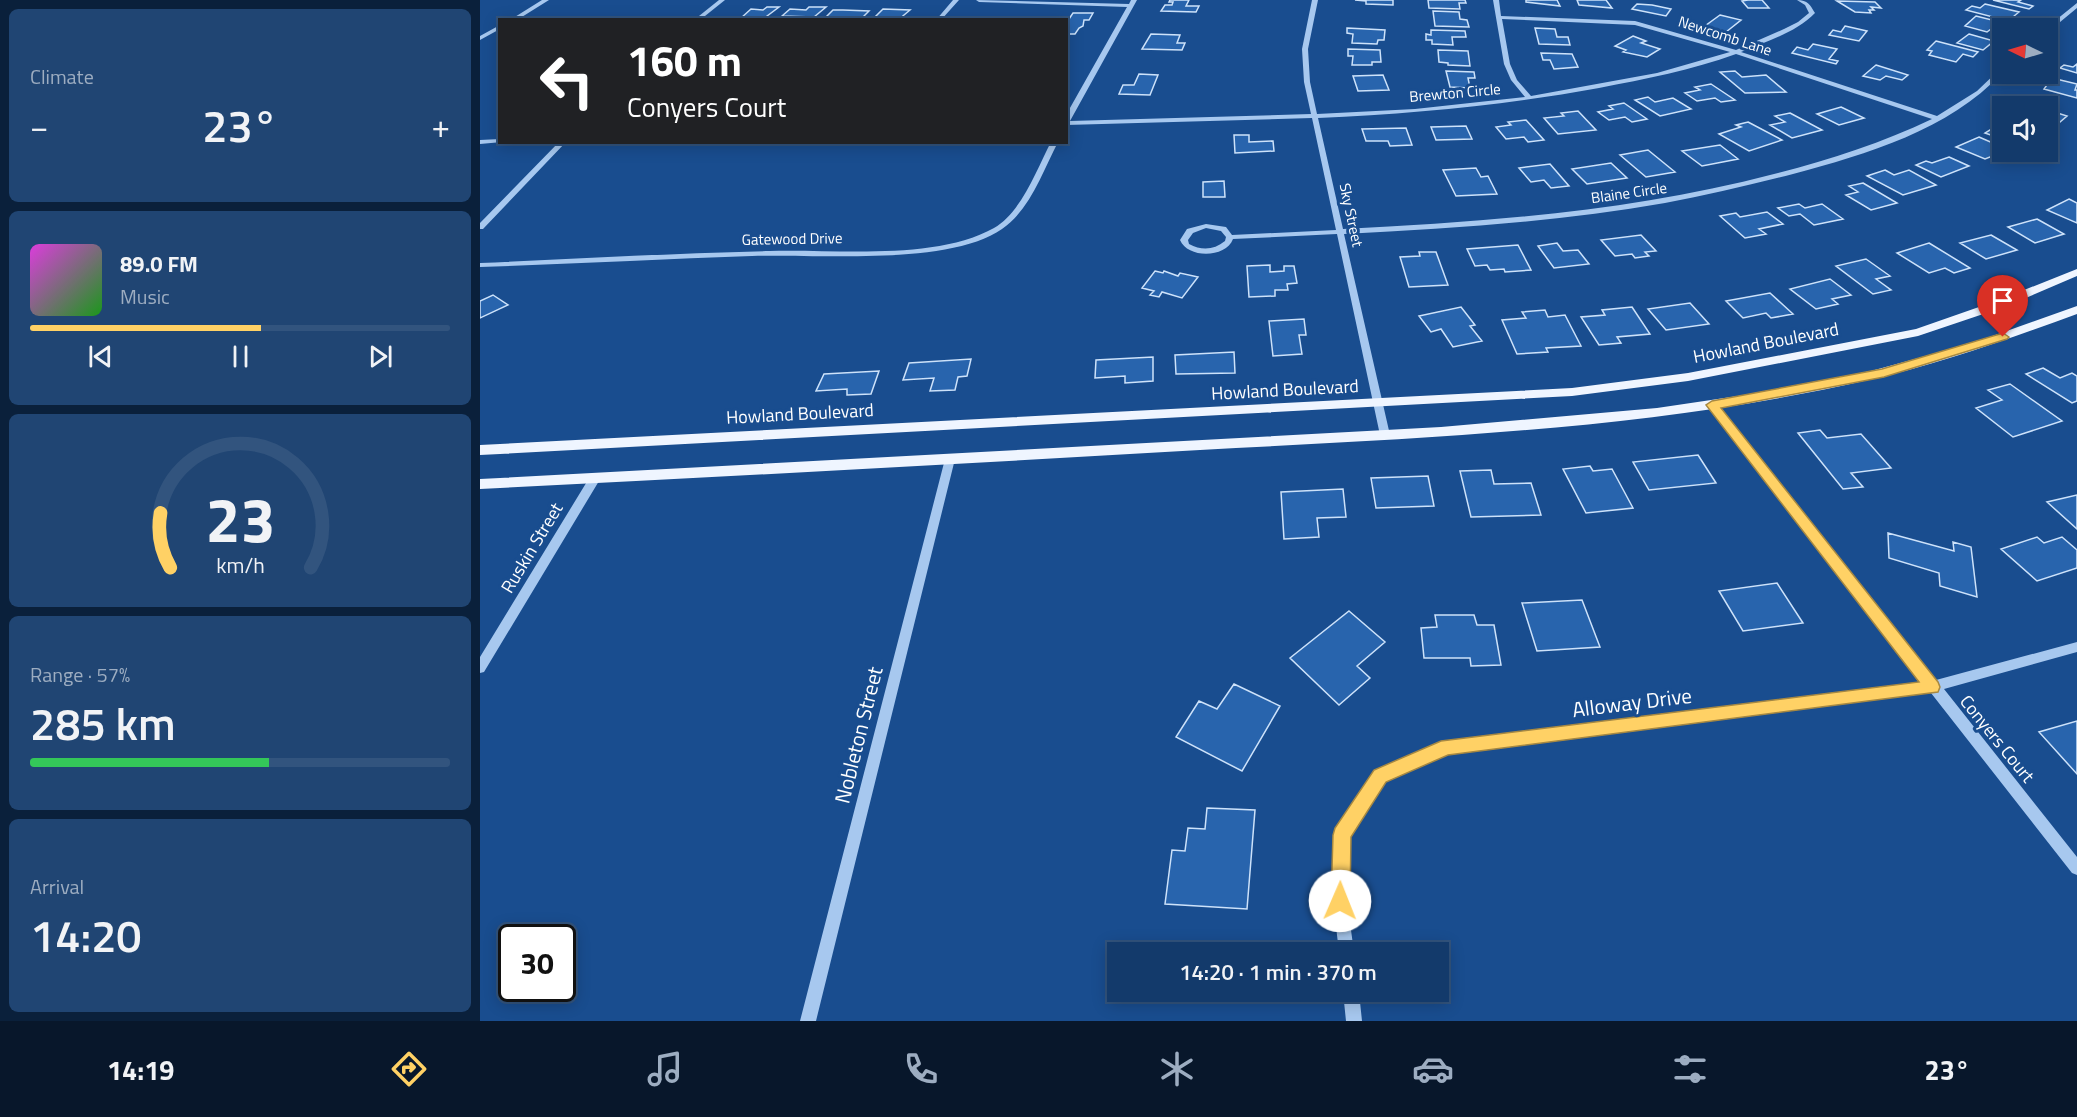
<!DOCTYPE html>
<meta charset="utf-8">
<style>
:root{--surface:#133a6b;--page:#204573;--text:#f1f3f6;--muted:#9dadc1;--line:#32547e;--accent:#ffd165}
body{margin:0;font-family:"Titillium Web",sans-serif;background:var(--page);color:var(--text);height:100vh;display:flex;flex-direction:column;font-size:22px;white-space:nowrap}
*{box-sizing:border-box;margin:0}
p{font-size:20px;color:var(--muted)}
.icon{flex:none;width:33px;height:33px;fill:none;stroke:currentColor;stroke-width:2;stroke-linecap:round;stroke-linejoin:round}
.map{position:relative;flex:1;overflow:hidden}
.details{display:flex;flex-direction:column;gap:9px;padding:9px;background:#0a203b;width:480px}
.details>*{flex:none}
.guide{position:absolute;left:18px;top:18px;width:570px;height:126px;border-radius:0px;box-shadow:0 3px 15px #0003,0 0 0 2px var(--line);background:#202124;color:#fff;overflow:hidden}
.needle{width:39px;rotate:275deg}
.fabs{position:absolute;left:1512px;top:18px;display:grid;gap:12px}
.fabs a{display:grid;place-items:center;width:66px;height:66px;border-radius:0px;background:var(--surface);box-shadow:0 3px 15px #0003,0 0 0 2px var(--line);font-size:30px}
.speed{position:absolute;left:18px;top:924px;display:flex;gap:12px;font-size:30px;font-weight:700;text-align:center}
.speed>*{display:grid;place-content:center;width:78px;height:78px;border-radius:50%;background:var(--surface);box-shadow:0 3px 15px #0003,0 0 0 2px var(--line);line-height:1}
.speed .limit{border:3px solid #111;border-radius:9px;background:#fff;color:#111}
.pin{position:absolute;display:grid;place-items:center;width:51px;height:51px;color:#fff;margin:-62px -26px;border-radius:50% 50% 50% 0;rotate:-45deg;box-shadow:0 0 6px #0007}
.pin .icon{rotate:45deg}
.me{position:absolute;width:66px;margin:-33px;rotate:1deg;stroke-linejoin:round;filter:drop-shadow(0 0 4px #0008)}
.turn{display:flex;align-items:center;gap:21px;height:126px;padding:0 30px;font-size:27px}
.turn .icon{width:78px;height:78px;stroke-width:2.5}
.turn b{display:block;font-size:42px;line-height:51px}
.big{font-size:45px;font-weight:600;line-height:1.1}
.details .widget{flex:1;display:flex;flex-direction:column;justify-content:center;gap:9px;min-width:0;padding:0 21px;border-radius:9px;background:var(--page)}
.details .dial{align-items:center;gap:0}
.dial svg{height:156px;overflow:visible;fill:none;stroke:var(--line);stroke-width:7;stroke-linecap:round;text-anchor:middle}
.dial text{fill:var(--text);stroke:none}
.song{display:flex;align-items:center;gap:18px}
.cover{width:72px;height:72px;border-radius:9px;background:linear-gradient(135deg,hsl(300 70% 55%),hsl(120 70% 35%))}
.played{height:6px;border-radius:3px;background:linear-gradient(90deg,var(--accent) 55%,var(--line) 55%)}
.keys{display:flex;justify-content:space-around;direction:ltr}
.heat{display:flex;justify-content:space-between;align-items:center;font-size:33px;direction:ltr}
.charge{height:9px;border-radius:4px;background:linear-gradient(90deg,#34c759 57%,var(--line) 0)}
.trip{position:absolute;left:627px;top:942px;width:342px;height:60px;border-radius:0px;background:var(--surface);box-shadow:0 3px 15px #0003,0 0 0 2px var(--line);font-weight:600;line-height:60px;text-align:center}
.dock{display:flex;height:96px;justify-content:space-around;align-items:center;background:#08172b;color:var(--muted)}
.dock .icon{width:42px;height:42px}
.dock .current{color:var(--accent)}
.dock b{font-size:27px;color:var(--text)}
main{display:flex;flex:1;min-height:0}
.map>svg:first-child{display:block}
.building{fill:#2864ad;stroke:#cde2fa;stroke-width:1.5}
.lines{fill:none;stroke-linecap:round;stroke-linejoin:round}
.minor{fill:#a7c8ef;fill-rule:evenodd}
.major{fill:#eff5ff;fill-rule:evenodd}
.route{fill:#ffd165;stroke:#a68842;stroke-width:1.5}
.labels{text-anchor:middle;stroke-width:6;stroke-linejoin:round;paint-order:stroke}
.far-street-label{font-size:15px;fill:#fff;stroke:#194d8f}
.street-label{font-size:18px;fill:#fff;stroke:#194d8f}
.near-street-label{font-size:21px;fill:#fff;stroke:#194d8f}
</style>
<main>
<section class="details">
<div class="widget"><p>Climate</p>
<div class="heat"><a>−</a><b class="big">23°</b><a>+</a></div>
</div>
<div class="widget">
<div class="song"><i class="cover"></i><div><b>89.0 FM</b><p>Music</p></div></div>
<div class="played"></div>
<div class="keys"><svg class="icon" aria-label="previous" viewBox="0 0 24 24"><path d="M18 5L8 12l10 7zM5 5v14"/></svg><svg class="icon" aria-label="pause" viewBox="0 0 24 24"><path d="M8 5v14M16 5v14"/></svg><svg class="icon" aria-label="next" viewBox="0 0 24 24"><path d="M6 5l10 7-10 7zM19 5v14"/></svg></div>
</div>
<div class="widget dial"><svg viewBox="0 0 100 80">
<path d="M14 69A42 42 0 1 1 86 69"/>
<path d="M14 69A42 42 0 0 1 9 41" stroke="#ffd165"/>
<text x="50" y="56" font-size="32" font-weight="700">23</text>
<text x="50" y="72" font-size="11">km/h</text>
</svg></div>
<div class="widget"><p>Range · 57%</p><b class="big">285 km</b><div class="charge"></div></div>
<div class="widget"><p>Arrival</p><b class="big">14:20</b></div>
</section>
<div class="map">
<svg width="1597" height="1021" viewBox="0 0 1597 1021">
<rect width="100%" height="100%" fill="#194d8f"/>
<!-- building -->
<path class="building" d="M690,0H709L706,6H719L716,12L681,11L685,5H692L693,2H689Z
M875,0H913V5L886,4V1Z
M948,0H985L986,3H979L980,9L949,8Z
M1046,0H1077L1080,6L1046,2Z
M1097,0H1126L1132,8L1099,5Z
M1268,0H1282L1289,8H1268L1262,1Z
M1513,0H1541L1538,2L1553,6L1549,9Z
M1357,1L1395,2L1401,8L1391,7L1394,10H1389L1391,13L1375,12Z
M1157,4L1172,5L1191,9L1186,16L1152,9Z
M1505,4L1539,12L1528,21L1486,10L1492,6L1500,8Z
M287,7H299L283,19L261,18L271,9L283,10Z
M329,7H346L334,17L302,16L310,9L326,10Z
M403,9L430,10L418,20L395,17Z
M353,10H363L389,11L380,20H343Z
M953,11L979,12L980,19L987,20L989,27L955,26Z
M593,13H613L609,20H604L603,26L599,28L595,34H586V20H578L589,19Z
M1240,15L1261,20L1246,32L1225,26Z
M1496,16L1520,22L1507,32L1485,26Z
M1365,26L1387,31L1379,41L1349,35L1353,30L1361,32Z
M867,28L905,30L904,40H898L897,44L872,43L873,34L867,33Z
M1055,28L1075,29L1077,37H1088L1090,45L1059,44Z
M951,30L985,31L986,37H972L973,45L952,44V40H946V34L951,35Z
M671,34L700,35L697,43H705L702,50L662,49Z
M1489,34L1514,41L1503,50L1477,43Z
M1153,36L1166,41L1161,43L1180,49L1167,57L1143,52L1146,50L1135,46Z
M1456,41L1498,52L1493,57L1483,54L1476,62L1449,55L1452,51L1447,50Z
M1333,44L1357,49L1349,59L1358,61L1356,64L1312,53L1317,47L1328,50Z
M868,49L900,50L901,62H892V65H872L873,56H868Z
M958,50L988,51L990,66L968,65V63L959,62Z
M1061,53L1092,54L1098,67L1074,69L1070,60H1063Z
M1597,64V73L1580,68L1584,65L1593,67Z
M1396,65L1428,75L1422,80L1406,76L1400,80L1383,76Z
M966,71L994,72L995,78H988L990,88L970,87Z
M1255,71L1262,77L1286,75L1306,92L1265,93L1240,72Z
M659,74L678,75L670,95L639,94L643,85H654Z
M903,75L909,90L878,91L873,76Z
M1572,78L1597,84L1595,90H1597V98L1564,89Z
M1231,84L1255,100L1241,102L1235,98L1217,101L1205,93L1220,90L1215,87Z
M1168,97L1175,102L1193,98L1211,109L1180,116L1155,100Z
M1144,103L1167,119L1152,122L1145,117L1129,120L1118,112L1133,109L1129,106Z
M1361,107L1384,118L1359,125L1337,114Z
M1568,110L1587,116L1573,128L1568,127Z
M1098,111L1116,130L1078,134L1064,118L1084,116L1081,113Z
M1310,113L1342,130L1312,138L1290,125L1305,122L1295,116Z
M1046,120L1064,140L1048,142L1044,137L1026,139L1016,127L1031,125L1028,122Z
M1268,122L1302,140L1269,151L1239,134L1261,127L1256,125Z
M986,126L992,139L956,140L951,127Z
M926,128L932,145L910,146L908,141H886L882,129Z
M1513,128L1522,131V139L1505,133Z
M754,135H769V142L793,141L794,151L755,153Z
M1499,137L1522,147V152H1534L1545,156L1533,162L1515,155L1505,159L1476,147Z
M1240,145L1258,159L1222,166L1202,151Z
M1168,150L1195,172L1166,177L1140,155Z
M1469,157L1489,166L1461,177L1436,165L1446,161L1452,163Z
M1131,163L1147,178L1107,184L1092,169Z
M1070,164L1089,186L1071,188L1064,180L1051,182L1039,168Z
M996,168L1001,177L1008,176L1017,194L976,196L963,170Z
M1405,170L1414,175L1429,170L1456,185L1423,195L1387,176Z
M744,181L745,197H723V182Z
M1383,183L1417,203L1391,210L1366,195L1378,192L1369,186Z
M1589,199L1597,203V223L1567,210Z
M1319,204L1325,208L1342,204L1363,219L1334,225L1320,214L1309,216L1298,208Z
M1287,212L1303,224L1279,229L1286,234L1265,238L1240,216L1256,213L1260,217Z
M1557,219L1584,234L1555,243L1528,227Z
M1161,235L1176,251L1165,252L1169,256L1155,258L1152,254L1135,256L1121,240Z
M1511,235L1537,250L1506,259L1480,243Z
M1077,243L1083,251L1098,250L1109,264L1074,268L1058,246Z
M1449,243L1490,268L1474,273L1465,268L1449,273L1417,253Z
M1038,245L1051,270L1025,272L1024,269L1010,270L1007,265L995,266L987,249Z
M939,252H956L968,285L929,287L920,257L940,256Z
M1386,259L1410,276L1396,279L1411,290L1393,294L1356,266Z
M790,265V272L804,271V266H814L817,283L807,284L808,290H795V296L769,297L767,266Z
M675,271L683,273L684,271L698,276L700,273L718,277L702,298L682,292L679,297L670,295L674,291L662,288Z
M1350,279L1371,295L1352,299L1358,304L1336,309L1310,289Z
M1290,293L1313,314L1291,318L1286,313L1263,318L1246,301Z
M13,295L28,305L0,318V301Z
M1210,303L1229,324L1186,330L1168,309Z
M981,307L995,325L990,326L1002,341L973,347L961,329L951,332L939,316Z
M1152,307L1170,334L1137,337L1141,343L1119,345L1101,317L1125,315L1122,310Z
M1065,310L1068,317L1085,315L1101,346L1066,348L1068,352L1037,354L1022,320L1046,318L1042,312Z
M824,319L826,335H819L822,354L793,356L789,321Z
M754,352L755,373L696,374L695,355Z
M673,357V381L645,383V376L615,378L616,360Z
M491,359L487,376L478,377L475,390L450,391L454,378L423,380L429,363Z
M1563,368L1580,378L1592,373L1597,376V401L1592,403L1546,374Z
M399,371L391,394L367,395V389L336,391L344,374Z
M1530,384L1582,421L1533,437L1496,408L1522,400L1508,390Z
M1340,430L1347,438L1381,434L1411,468L1371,473L1383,487L1363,489L1318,433Z
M1218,455L1236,483L1169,490L1153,462Z
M1110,466L1113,471L1132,469L1153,508L1106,513L1083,469Z
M1011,470L1014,484L1051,483L1061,515L991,517L980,471Z
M948,476L954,506L896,508L891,478Z
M863,489L866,517L837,518L839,537L804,539L801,492Z
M1597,495V529L1567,502Z
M1408,533L1474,551L1473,542L1491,547L1497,597L1460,586L1459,573L1409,558Z
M1557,537L1564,543L1582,537L1597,550V568L1557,581L1521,549Z
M1297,583L1323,623L1263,631L1239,591Z
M1102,600L1120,647L1057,651L1042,603Z
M869,611L905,642L877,666L890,678L859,705L810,658Z
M955,615H994L997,625H1014L1021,665L991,666L990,658H944L941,628L957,627Z
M754,684L800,706L762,771L696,737L719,701L737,709Z
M1597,721V774L1559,732Z
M727,808L775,810L767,909L685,904L692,850L705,851L708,828L725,829Z"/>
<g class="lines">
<!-- minor -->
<path class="minor" d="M62,0H69L37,20H30Z
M239,0H245L220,20H214Z
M473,0H479L461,20H456Z
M496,0L649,4L651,0H657L590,121L831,114L824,82L822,49L832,0H838L828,49L830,82L837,114L935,109L1045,97L1031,80L1024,64L1013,0H1019L1021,16L1155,21L1256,50L1304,29L1318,22L1329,13L1325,5L1317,0C1328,0 1330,5 1335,13C1316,33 1286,41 1261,52L1457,116L1497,91L1520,69L1522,68V73C1469,130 1387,154 1313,174C1270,185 1228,195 1185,203C1079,222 971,228 864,234L910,435L905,438L900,435L857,234L753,239C746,258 708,259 700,240L707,229L726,224L746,227L752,235L856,230L832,118L586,125V115L647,7L499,2ZM1022,19L1155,25L1250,52L1177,73L1051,96L1037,80L1030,64ZM1256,54L1452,119C1402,143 1349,160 1294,174C1153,211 1008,222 863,229L838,118C933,114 1026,105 1119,88C1165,79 1212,70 1256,54ZM726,228L741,231L746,237L745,241C734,250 722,251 709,244L708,240L713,233Z
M1597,3V8L1568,32L1566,28Z
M20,25V29L0,40V36Z
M20,139V142H22L0,144V140Z
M79,142H86L3,229H0V223Z
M571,142H578C563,171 550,210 522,229C470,266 337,254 272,256C181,259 91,264 0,267V263C97,259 193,253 290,251C357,249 455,261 514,228C541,213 557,169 571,142Z
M1232,402L1235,403L1456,680L1597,642V652L1464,689L1597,857V875L1592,873L1451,693L968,753L905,780L869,837L867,901L874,952H859L853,901L855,835L857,830L895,772L967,741L1443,683L1229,407L1227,405L1229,403Z
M470,455L475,459L336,1021H320L465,459Z
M115,474L119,475L120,478L119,481L4,672L0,673V657L111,475Z
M863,992H879L882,1021H866Z"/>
<!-- major -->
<path class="major" d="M1597,269V276L1527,306L1438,336L1208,381L1092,396L0,455V445L1092,388L1208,373L1436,329L1519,300Z
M1597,306V314C1528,339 1460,364 1388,380C1169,430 944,438 720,450C480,464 240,477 0,489V479L961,427L1177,408L1285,392L1391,371L1490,344Z"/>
</g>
<!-- route -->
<path class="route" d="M1523,333L1529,337L1527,339L1404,377L1241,408L1458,682L1460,687L1458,692L968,755L906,782L871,837L870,901L867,908L860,911L853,908L851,901L853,835L855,828L894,770L961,741L1439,682L1226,405L1232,401L1402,369Z"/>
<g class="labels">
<!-- far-street labels -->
<g class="far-street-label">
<text transform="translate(1245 36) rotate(18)" y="5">Newcomb Lane</text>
<text transform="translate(975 93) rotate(-5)" y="5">Brewton Circle</text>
<text transform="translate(1149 193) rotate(-8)" y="5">Blaine Circle</text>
<text transform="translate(871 215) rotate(78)" y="5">Sky Street</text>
<text transform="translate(312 239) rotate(-1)" y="5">Gatewood Drive</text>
</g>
<!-- street labels -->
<g class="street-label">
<text transform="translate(1286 343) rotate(-11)" y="6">Howland Boulevard</text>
<text transform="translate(805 390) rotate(-3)" y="6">Howland Boulevard</text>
<text transform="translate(320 414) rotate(-3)" y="6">Howland Boulevard</text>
<text transform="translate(52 548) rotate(-59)" y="6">Ruskin Street</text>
<text transform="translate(1517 739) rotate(51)" y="6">Conyers Court</text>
</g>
<!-- near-street labels -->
<g class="near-street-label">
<text transform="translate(1152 703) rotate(-7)" y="7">Alloway Drive</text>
<text transform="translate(379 735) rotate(-76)" y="7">Nobleton Street</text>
</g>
</g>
</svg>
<div class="fabs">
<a><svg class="needle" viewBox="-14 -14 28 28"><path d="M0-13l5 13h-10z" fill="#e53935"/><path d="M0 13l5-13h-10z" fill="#9dadc1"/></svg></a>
<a><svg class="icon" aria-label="sound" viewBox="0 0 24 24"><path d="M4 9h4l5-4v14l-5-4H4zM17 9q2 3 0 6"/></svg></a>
</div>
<div class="speed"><div class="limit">30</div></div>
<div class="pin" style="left:1523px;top:337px;background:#d93025"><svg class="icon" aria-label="arrive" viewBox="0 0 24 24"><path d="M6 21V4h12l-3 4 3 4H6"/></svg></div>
<svg class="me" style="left:860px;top:901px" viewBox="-20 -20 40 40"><circle r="19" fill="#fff"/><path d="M0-13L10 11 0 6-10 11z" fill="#ffd165"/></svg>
<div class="trip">14:20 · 1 min · 370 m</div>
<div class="guide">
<div class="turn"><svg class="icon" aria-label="left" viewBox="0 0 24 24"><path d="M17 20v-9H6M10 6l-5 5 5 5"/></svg><div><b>160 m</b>Conyers Court</div></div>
</div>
</div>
</main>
<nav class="dock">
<b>14:19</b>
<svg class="icon current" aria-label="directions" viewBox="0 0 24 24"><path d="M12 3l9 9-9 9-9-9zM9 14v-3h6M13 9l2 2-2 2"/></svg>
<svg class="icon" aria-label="music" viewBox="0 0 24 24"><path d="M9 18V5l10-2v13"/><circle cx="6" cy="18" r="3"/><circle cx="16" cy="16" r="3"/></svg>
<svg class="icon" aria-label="phone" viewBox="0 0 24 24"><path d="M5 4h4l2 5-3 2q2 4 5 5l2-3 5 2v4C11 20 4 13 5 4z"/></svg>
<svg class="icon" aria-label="climate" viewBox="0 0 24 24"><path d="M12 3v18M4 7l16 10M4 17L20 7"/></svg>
<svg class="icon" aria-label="car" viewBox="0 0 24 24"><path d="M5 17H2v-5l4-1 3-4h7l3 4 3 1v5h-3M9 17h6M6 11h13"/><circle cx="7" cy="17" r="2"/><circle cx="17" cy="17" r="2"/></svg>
<svg class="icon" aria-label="filters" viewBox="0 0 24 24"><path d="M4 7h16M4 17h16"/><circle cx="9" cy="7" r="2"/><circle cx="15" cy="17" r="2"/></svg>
<b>23°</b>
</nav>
